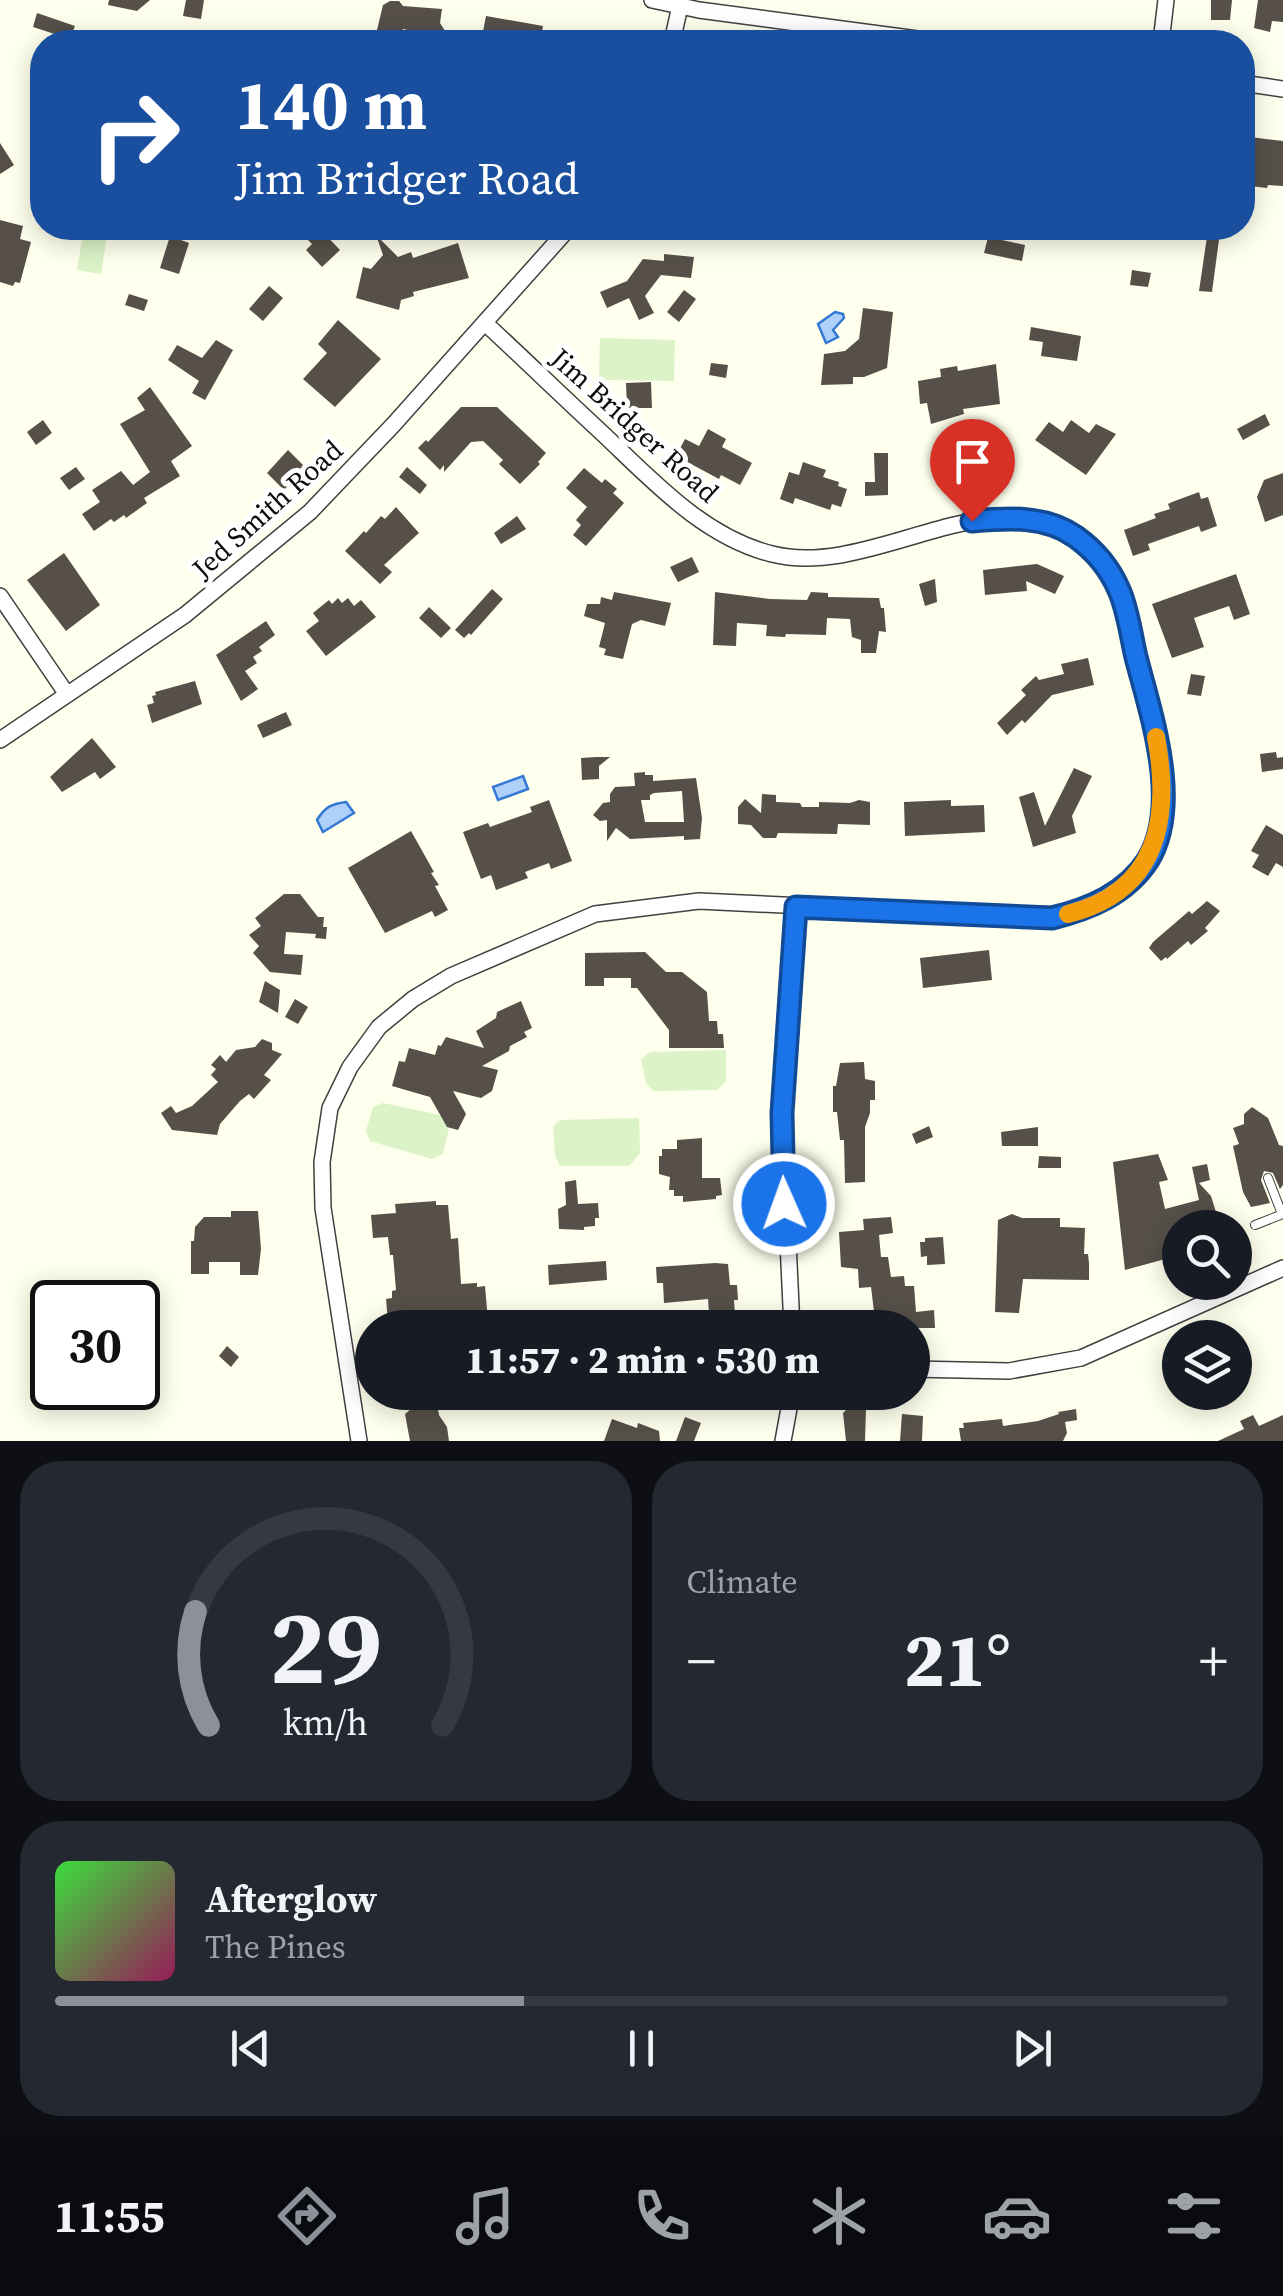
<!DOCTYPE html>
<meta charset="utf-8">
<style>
:root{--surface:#171b24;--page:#242831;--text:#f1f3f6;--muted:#9ea1a6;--line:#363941;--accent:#8c9099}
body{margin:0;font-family:"Source Serif 4",serif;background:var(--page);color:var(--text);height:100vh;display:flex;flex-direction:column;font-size:38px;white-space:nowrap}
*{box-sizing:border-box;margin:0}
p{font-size:32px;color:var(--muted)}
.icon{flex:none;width:55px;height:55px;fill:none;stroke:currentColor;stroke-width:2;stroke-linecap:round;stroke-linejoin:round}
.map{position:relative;height:1441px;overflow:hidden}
.drawer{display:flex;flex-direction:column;gap:20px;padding:20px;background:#0d0f14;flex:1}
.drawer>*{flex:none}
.banner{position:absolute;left:30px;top:30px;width:1225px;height:210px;border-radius:40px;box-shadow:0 5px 25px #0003;background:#1a4fa0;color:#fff;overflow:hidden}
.fabs{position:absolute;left:1162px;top:1210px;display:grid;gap:20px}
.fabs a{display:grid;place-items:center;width:90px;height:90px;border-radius:50%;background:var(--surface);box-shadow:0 5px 25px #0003;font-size:50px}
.speed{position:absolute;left:30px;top:1280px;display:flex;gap:20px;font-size:50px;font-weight:700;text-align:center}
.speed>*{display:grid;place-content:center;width:130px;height:130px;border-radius:50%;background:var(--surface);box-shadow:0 5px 25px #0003;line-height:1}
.speed .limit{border:5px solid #111;border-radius:15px;background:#fff;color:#111}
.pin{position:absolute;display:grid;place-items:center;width:85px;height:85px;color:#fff;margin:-102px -42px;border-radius:50% 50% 50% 0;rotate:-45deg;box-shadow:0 0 10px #0007}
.pin .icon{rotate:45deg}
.me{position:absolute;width:110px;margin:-55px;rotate:358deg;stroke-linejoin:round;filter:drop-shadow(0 0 8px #0008)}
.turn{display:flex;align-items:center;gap:35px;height:210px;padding:0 40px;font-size:45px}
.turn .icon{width:130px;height:130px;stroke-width:2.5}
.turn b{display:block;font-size:70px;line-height:85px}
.big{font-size:75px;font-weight:800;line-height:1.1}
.drawer .widget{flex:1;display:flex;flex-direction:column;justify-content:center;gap:15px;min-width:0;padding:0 35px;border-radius:40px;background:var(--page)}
.drawer .dial{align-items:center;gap:0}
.dial svg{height:260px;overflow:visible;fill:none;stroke:var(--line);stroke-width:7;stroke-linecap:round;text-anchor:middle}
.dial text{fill:var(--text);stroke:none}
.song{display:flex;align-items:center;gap:30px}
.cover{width:120px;height:120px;border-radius:15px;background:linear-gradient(135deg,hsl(120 70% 55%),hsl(330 70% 35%))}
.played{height:10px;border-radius:5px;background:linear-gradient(90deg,var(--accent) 40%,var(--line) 40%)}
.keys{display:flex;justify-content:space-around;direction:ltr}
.heat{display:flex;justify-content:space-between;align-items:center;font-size:55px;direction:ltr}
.drawer .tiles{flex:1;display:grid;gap:20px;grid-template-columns:1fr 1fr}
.widget:last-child{grid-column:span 2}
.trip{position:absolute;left:355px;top:1310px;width:575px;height:100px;border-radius:50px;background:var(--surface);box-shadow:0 5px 25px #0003;font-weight:800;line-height:100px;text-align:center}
.dock{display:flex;height:160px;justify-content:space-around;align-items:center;background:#090b0e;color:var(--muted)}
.dock .icon{width:70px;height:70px}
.dock .selected{color:var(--accent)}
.dock b{font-size:45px;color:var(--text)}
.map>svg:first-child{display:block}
.pitch{fill:#dcf2c7}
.water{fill:#afd1f9;stroke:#3278d4;stroke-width:2.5}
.building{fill:#565049;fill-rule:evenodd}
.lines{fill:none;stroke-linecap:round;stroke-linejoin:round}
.lane-casing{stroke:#404040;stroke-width:10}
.street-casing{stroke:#404040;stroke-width:18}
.lane{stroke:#fff;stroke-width:8}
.street{stroke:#fff;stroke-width:15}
.route-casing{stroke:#114b97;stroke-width:25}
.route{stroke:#1a73e8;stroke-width:18}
.slow{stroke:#f59e0b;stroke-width:18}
.labels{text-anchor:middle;stroke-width:10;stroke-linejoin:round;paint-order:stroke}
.street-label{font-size:28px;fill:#0d0d0d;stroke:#fff}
</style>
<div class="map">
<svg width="1283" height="1441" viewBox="0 0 1283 1441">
<rect width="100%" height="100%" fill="#ffffed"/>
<!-- pitch -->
<path class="pitch" d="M84,228H108L101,274L77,270Z
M600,338L675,340L674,381L599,380Z
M726,1050V1082L716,1090L653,1091L646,1083L641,1059L650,1052Z
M383,1103L440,1115L449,1128L443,1154L432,1159L370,1141L366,1131L373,1107Z
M639,1118L640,1153L629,1166H560L555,1156L553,1126L560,1120Z"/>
<!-- water -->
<path class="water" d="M835,312L843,314L844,318L833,330L838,337L826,343L818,324Z
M523,776L528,789L498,800L493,787Z
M346,802L354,813L323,832L317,820C325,807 331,804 346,802Z"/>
<!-- building -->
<path class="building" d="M109,0H150L137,11L108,5Z
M186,0H204L201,19L183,16Z
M1211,0H1232L1230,20H1211Z
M1258,0H1283V22L1272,21L1270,32L1254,28Z
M390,1H399L403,6L442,9L440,23L452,42H428L421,33L403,29L400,40L376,34L383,5Z
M37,13L75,26L70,39L33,27Z
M486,16L543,26L540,42H481Z
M1242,136L1283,141V186L1268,185L1267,188L1242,185Z
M0,143L14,165L0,174Z
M0,220L23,226L20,239L31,242L20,283L15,282L13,286L0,282Z
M296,228H319L340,250L322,267L306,250L312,244Z
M1208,230L1220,232L1212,292L1199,291Z
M376,235L398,257L411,252L413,258L458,243L469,278L413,292L414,296L401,300L399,310L356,298L363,267L371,269L383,255Z
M170,236L189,243L179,274L160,268Z
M988,237L1025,245L1022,261L984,253Z
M664,254L694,257L691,278L661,275L645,296L654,313L639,320L629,298L607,308L600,292L627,281L643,259L664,261Z
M1132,270L1151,273L1148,287L1130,285Z
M269,286L283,298L263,321L249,309Z
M684,290L696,299L679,322L667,312Z
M129,294L148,300L144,311L125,305Z
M863,308L893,312L887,368L864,377H853V384L821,385L824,354L845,351L859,339Z
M338,320L381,359L335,407L303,379L327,353L318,344Z
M1031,327L1081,336L1077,361L1041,356L1043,342L1029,340Z
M216,340L233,350L205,400L192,393L199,381L168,360L177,345L202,358Z
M711,363L728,365L726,378L709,375Z
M996,364L1000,404L963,409L964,414L931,424L927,403L920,404L918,381L941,377L940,369L957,366L958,371Z
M651,382L652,408H627L626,383Z
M150,387L192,446L171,461L180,476L144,498L147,503L126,518L124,515L114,522L111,519L94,531L82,514L100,502L92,490L121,471L133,485L150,472L120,424L145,410L137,398Z
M461,407H497L546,453L538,462L540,464L520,484L499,464L503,460L483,441L471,442L444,472V465L440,470L418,448L426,440L428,442Z
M1265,414L1270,425L1243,440L1237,429Z
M43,420L52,433L36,445L27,432Z
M1071,420L1089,433L1096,424L1116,434L1086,475L1035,440L1049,422L1063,432Z
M708,429L726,439L722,447L752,463L740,485L721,475L719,479L676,456L685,439L699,446Z
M288,450L305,467L284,490L267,473Z
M874,453H888V495L865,496V482H875Z
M803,462L826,470L823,477L839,482L838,486L847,489L841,507L832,504L830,510L795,498L793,504L780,499L789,472L799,475Z
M76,467L85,479L69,490L60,478Z
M407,467L427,485L420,494L399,477Z
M584,468L602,483L605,479L617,489L613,493L624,503L586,546L573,535L581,525L576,520L587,507L566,488Z
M1283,473V515L1265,522L1257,497L1264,480Z
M1199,492L1201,499L1208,497L1217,526L1201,532L1199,526L1148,544L1150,550L1133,556L1124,530L1156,518L1154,514L1170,509L1168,504L1172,502Z
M396,507L419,533L384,565L392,572L380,584L345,551L364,531L366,533L381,516L385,519Z
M517,516L526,529L501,544L494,533Z
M64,553L100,605L66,631L27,580Z
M692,557L699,572L678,582L670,567Z
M1037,564L1064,576L1055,594L1026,581L1027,591L985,595L983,570Z
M1236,574L1250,614L1234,620L1229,606L1194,618L1204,647L1172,658L1152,604Z
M935,579L937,602L925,606L919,584Z
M492,589L503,599L471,635L469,633L464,638L455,630Z
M614,592L671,603L665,626L641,620L632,624L623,659L604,655L606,649L599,647L605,623L584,616L587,604H600L601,597L612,600Z
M715,592L770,599L807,600L811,592L828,593V597L879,598L881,608H884L886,632L879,631L876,653H861V640L852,637L850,619L827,618L826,635L786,634L785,637L766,636L767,625L737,623L736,646L713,645Z
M338,598L342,603L348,598L354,606L361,600L376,617L326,656L306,631L319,621L313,613L329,600L332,604Z
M429,607L451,628L441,638L419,618Z
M266,621L275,635L259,647L262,651L253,657L257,663L245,671L258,689L241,701L216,655Z
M1088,658L1094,685L1052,695L1025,723L1022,720L1007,735L997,723L1026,695L1021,690L1036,676L1039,680L1064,674L1061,664Z
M1191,674L1205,676L1201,696L1187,694Z
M195,681L202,704L152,723L147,705L154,703L152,696L156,695L155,692Z
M286,712L292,725L263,738L257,725Z
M92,738L116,767L100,779L95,772L62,792L50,777Z
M1276,752L1277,758L1283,757V769L1262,772L1260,754Z
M596,757H610L599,766V779L582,780L581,758Z
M1074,768L1092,776L1072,816L1076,833L1033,847L1019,797L1034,792L1045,826Z
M645,772V775H653V781L696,778L702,818L700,839L684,840V836L630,839L616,828L607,841V820L600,821L593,815L603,803L610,802V794L615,787L635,786L634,773ZM682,791L684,822H645L641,800H650V795L654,793Z
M762,794L776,795V802L800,803L802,807H819V802L850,803L859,800L870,802V825L838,824L837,834L778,833L776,838H763L751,825L738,824V807L745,799L761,813Z
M549,800L572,861L551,869L549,863L525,872L528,878L496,890L491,875L481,879L463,832L488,823L490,827L532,812L530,807Z
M951,800V806L984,805L985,832L905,836L904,802Z
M1266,825L1283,835V867L1276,863L1268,876L1252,867L1259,855L1251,851Z
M411,831L434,872L431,873L439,885L435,886L448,910L435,917L432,911L385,933L348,868Z
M284,894H300L318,917H324L323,927H327L326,939L315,938L316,934L286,932L284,954L303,955L301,975L270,972L253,953L259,946L249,935L261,926L255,918Z
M1207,901L1220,911L1205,928L1208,931L1191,945L1188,941L1167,959L1166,957L1161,961L1149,948L1153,942L1189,911L1192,914Z
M989,950L992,980L923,988L920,958Z
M645,952L666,972H682L707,992L709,1021H717L718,1034H723L724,1048H669V1030L637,988H631V978H604V986H585V953Z
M265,981L280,990L278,1013L259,1002Z
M295,999L308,1007L298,1024L285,1017Z
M521,1001L532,1028L524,1032L527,1037L510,1046L509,1051L482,1066L498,1070L492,1091L481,1098L453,1091L466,1114L458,1130L447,1127L430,1097L392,1086L399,1061L405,1062L409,1048L435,1055L438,1045L441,1046L446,1037L484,1048L476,1031L496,1018L497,1012Z
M262,1039L272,1043V1050L282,1054L264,1075L271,1080L254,1099L249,1094L240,1101L220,1124L217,1135L172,1130L161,1113L171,1106L176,1113L192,1106L218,1082L211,1075L216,1069L211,1065L220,1055L226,1062L236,1050L255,1047Z
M864,1062L865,1079L875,1081V1100H870V1113L865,1127V1182L845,1183L844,1140H840L837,1112H833V1086H836L840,1063Z
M1252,1107L1268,1118L1279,1145L1283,1146V1185L1280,1189L1273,1173L1264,1171L1261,1180L1270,1203L1251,1207L1243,1192L1233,1146L1239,1144L1233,1128L1244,1124V1114Z
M929,1126L933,1137L916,1144L912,1134Z
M1038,1127V1146H1002L1001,1132Z
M702,1138V1178H720L722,1195L716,1196V1199L683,1202V1196H674V1190H669L670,1177L659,1174V1156H662V1149H677V1140Z
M1158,1154L1168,1180L1159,1182L1165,1209L1199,1200L1192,1167L1207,1164L1210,1180L1199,1183L1211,1196L1221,1228H1180V1255L1125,1270L1113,1162Z
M1039,1156L1061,1157V1168H1038Z
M576,1180L578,1204L598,1203L599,1218H595V1226L584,1227V1230L559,1229L558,1209L566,1205L565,1182Z
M436,1201V1205H448L451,1239L458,1238L461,1284L477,1283V1287L485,1286L488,1321L451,1323V1327L404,1328V1321L388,1322L386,1299L392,1298V1291L396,1290L393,1255H390L388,1237L373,1238L371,1215L396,1213L395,1204Z
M231,1211H258L261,1249L258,1275H240V1262H209V1274H191V1241H194L195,1227L204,1217H231Z
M1012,1214L1022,1218H1060V1227L1085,1228L1084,1254H1088L1089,1263V1280L1023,1279L1019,1313L995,1312L998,1220Z
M891,1217L893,1233L879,1235L881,1257H888L891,1277L904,1276L905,1286H914L916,1312L934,1310L935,1328H876L871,1287L859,1288L858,1269L841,1267L839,1232L864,1230L863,1219Z
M943,1237L945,1264L927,1265V1256L921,1257L920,1242H925V1238Z
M606,1261L607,1280L549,1285L548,1265Z
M715,1263L728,1264L730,1285H737L738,1300H734L736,1328H710L708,1299L664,1303L663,1283H657L656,1267Z
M227,1346L239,1357L231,1367L219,1356Z
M430,1393L432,1405L437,1404L439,1415L447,1427L449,1441H410L405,1414Z
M492,1393L494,1403L469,1408L467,1397Z
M848,1408L866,1409L865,1441H846L843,1413Z
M1076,1409L1077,1420L1065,1422L1067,1433L1063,1441H961L959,1428H964L963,1423L1002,1419L1003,1426L1038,1421L1059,1414L1058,1412Z
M902,1414L923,1416L922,1441H900Z
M1253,1415L1259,1426L1283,1415V1441H1218L1244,1429L1240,1421Z
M685,1417L701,1423L694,1441H676Z
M612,1419L637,1428L638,1423L659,1431L660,1441H604Z"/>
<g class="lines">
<!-- lane casing -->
<g class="lane-casing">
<path id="lane" d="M1268,1178L1282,1214
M1255,1225L1283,1214"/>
</g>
<!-- street casing -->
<g class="street-casing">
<path id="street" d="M652,0L699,10L940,42
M672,42L680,6
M1161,42L1166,0
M1242,83L1283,89
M0,596L66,693
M0,740L185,615L310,512L394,424L569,228
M792,1328L782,1113L796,907
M912,1369L1009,1371L1081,1358L1283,1268
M359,1441L323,1208L322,1162L330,1108L350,1067L379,1027L413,999L451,976L595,914L699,901L1052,918C1089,909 1123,894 1146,861C1161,840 1165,805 1164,780C1161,738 1146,695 1136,654C1130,633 1127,608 1118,588C1108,568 1094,549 1075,536C986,477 871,579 772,554C703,537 651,479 601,432C562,396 524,359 485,323
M783,1441L792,1392"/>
</g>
<!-- lane -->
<use href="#lane" class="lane"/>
<!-- street -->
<use href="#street" class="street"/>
</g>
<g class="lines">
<!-- route casing -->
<g class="route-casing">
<path id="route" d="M784,1204L782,1113L796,907L1052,918C1089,909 1126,894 1148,860C1182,804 1151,715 1136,657C1131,636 1128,610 1119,590C1110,569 1094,550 1076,537C1045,515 1008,518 972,521"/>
</g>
<!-- route -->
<use href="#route" class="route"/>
<!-- slow -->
<path class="slow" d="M1068,914C1159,891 1171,817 1156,737"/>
</g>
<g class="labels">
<!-- street labels -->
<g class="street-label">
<text transform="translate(635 425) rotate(42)" y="10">Jim Bridger Road</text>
<text transform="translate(267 509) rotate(-42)" y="10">Jed Smith Road</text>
</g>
</g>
</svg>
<div class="fabs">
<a><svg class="icon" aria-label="search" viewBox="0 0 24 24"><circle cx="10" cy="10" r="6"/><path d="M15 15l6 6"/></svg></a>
<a><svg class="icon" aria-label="layers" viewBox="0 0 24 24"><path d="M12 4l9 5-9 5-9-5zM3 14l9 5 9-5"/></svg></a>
</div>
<div class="speed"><div class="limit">30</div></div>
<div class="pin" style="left:972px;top:521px;background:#d93025"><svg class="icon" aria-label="arrive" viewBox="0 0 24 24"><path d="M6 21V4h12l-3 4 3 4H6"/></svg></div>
<svg class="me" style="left:784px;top:1204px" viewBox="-20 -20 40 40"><circle r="17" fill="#1a73e8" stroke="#fff" stroke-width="3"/><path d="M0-11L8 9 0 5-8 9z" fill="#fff"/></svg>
<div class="trip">11:57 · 2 min · 530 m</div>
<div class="banner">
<div class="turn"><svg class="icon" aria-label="right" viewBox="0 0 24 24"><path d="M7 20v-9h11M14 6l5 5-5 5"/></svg><div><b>140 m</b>Jim Bridger Road</div></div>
</div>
</div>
<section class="drawer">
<div class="tiles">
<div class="widget dial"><svg viewBox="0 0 100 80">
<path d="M14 69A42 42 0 1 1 86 69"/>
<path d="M14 69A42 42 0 0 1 10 34" stroke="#8c9099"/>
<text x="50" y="56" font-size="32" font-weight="700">29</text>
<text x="50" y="72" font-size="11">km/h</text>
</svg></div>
<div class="widget"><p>Climate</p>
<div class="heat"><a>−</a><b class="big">21°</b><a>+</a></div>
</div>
<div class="widget">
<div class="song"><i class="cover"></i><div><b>Afterglow</b><p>The Pines</p></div></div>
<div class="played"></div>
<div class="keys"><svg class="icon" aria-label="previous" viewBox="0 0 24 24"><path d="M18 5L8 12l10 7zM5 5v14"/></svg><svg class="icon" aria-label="pause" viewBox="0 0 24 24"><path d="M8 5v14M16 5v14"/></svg><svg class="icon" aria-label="next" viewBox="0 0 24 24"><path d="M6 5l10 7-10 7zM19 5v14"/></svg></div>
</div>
</div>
</section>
<nav class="dock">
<b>11:55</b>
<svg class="icon selected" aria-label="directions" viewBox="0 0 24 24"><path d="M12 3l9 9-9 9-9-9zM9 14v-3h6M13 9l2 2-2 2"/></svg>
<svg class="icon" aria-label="music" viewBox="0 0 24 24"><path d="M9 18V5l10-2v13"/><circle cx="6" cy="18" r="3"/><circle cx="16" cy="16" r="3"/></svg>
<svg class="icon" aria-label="phone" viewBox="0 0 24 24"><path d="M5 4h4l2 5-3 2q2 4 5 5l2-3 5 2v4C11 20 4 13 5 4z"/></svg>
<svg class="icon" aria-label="climate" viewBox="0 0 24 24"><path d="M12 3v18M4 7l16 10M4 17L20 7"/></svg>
<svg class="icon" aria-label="car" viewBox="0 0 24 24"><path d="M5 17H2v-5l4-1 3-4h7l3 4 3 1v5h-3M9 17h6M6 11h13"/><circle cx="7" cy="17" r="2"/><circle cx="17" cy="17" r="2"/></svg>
<svg class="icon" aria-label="filters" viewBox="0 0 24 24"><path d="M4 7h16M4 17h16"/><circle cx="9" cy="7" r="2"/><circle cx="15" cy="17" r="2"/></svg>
</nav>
